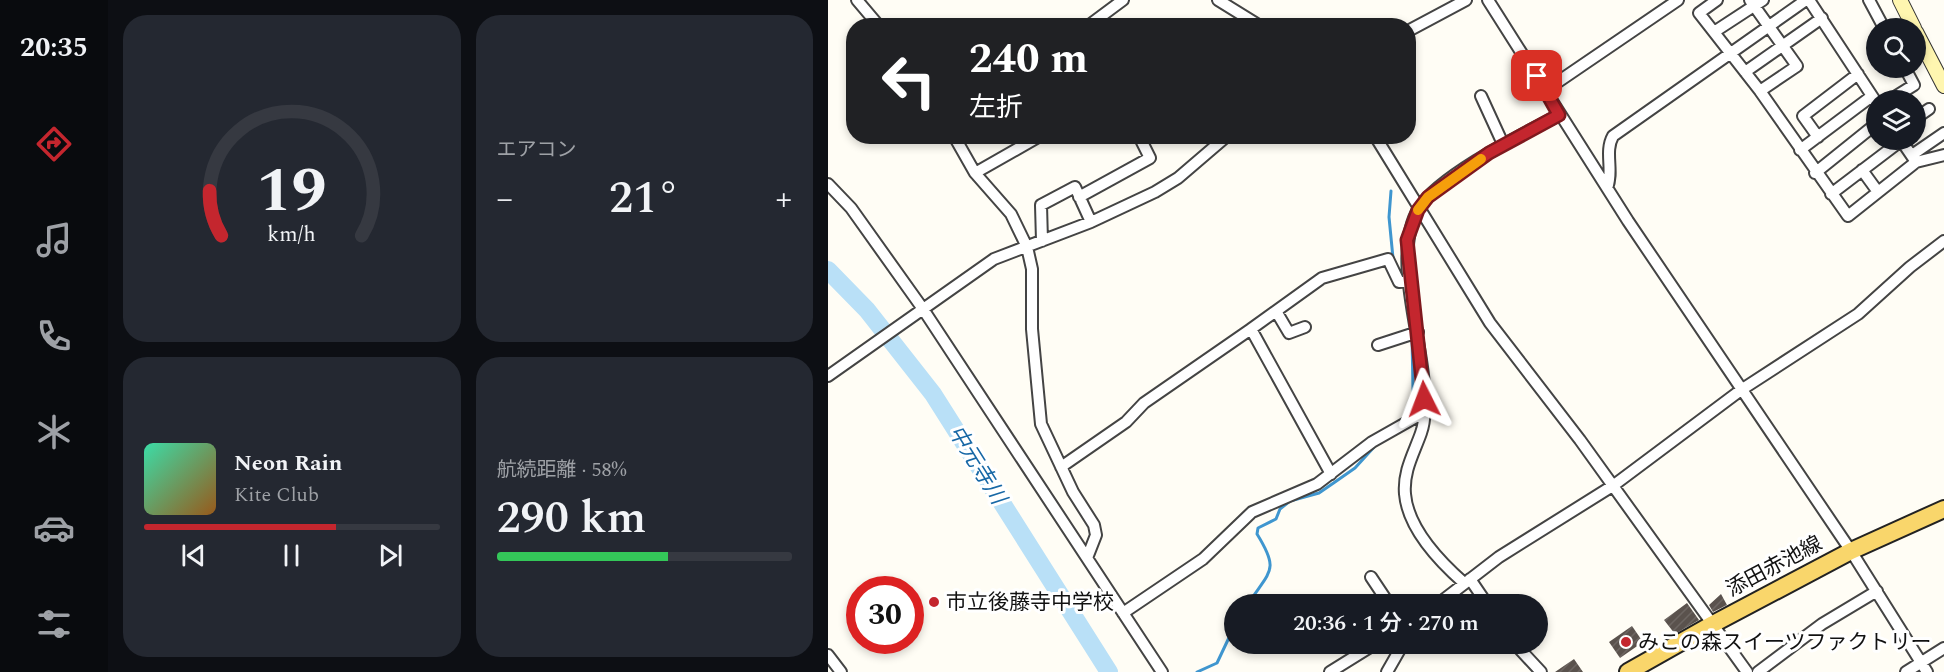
<!DOCTYPE html>
<html lang="ja">
<meta charset="utf-8">
<style>
:root{--surface:#171b24;--page:#242831;--text:#f1f3f6;--muted:#9ea1a6;--line:#363941;--accent:#c4262e}
body{margin:0;font-family:Spectral,"Noto Sans JP",serif;background:var(--page);color:var(--text);height:100vh;display:flex;flex-direction:column;font-size:22px;white-space:nowrap}
*{box-sizing:border-box;margin:0}
p{font-size:20px;color:var(--muted)}
.icon{flex:none;width:33px;height:33px;fill:none;stroke:currentColor;stroke-width:2;stroke-linecap:round;stroke-linejoin:round}
.map{position:relative;flex:1;overflow:hidden}
.details{display:flex;flex-direction:column;gap:15px;padding:15px;background:#0d0f14;width:720px}
.details>*{flex:none}
.banner{position:absolute;left:18px;top:18px;width:570px;height:126px;border-radius:24px;box-shadow:0 3px 9px #0003;background:#202124;color:#fff;overflow:hidden}
.tools{position:absolute;left:1038px;top:18px;display:grid;gap:12px}
.tools a{display:grid;place-items:center;width:60px;height:60px;border-radius:50%;background:var(--surface);box-shadow:0 3px 9px #0003;font-size:30px}
.speed{position:absolute;left:18px;top:576px;display:flex;gap:12px;font-size:30px;font-weight:700;text-align:center}
.speed>*{display:grid;place-content:center;width:78px;height:78px;border-radius:50%;background:var(--surface);box-shadow:0 3px 9px #0003;line-height:1}
.speed .limit{border:9px solid #d22;background:#fff;color:#111}
.pin{position:absolute;display:grid;place-items:center;width:51px;height:51px;color:#fff;margin:-26px;border-radius:12px;box-shadow:0 3px 9px #0006}
.me{position:absolute;width:66px;margin:-33px;rotate:357deg;stroke-linejoin:round;filter:drop-shadow(0 0 4px #0008)}
.turn{display:flex;align-items:center;gap:21px;height:126px;padding:0 24px;font-size:27px}
.turn .icon{width:78px;height:78px;stroke-width:2.5}
.turn b{display:block;font-size:42px;line-height:51px}
.big{font-size:45px;font-weight:600;line-height:1.1}
.details .widget{flex:1;display:flex;flex-direction:column;justify-content:center;gap:9px;min-width:0;padding:0 21px;border-radius:24px;background:var(--page)}
.details .dial{align-items:center;gap:0}
.dial svg{height:156px;overflow:visible;fill:none;stroke:var(--line);stroke-width:7;stroke-linecap:round;text-anchor:middle}
.dial text{fill:var(--text);stroke:none}
.song{display:flex;align-items:center;gap:18px}
.cover{width:72px;height:72px;border-radius:9px;background:linear-gradient(135deg,hsl(160 70% 55%),hsl(30 70% 35%))}
.played{height:6px;border-radius:3px;background:linear-gradient(90deg,var(--accent) 65%,var(--line) 65%)}
.keys{display:flex;justify-content:space-around;direction:ltr}
.heat{display:flex;justify-content:space-between;align-items:center;font-size:33px;direction:ltr}
.charge{height:9px;border-radius:4px;background:linear-gradient(90deg,#34c759 58%,var(--line) 0)}
.details .tiles{flex:1;display:grid;gap:15px;grid-template-columns:repeat(2,1fr)}
.trip{position:absolute;left:396px;top:594px;width:324px;height:60px;border-radius:30px;background:var(--surface);box-shadow:0 3px 9px #0003;font-weight:600;line-height:60px;text-align:center}
main{display:flex;flex:1;min-height:0}
.menu{display:flex;flex-direction:column;width:108px;justify-content:space-around;align-items:center;background:#090b0e;color:var(--muted)}
.menu .icon{width:42px;height:42px}
.menu .active{color:var(--accent)}
.menu b{font-size:27px;color:var(--text)}
.map>svg:first-child{display:block}
.lines{fill:none;stroke-linecap:round;stroke-linejoin:round}
.stream{stroke:#3f96cf;stroke-width:3}
.river{stroke:#b9e0f7;stroke-width:18}
.building{fill:url(#building-hatch)}
.minor-casing{stroke:#444;stroke-width:14}
.secondary-casing{stroke:#333;stroke-width:16}
.primary-casing{stroke:#222;stroke-width:20}
.minor{stroke:#fff;stroke-width:10}
.secondary{stroke:#fff6b0;stroke-width:14}
.primary{stroke:#f9d66b;stroke-width:16}
.route-casing{stroke:#7f191e;stroke-width:15}
.route{stroke:#c4262e;stroke-width:10}
.slow{stroke:#f59e0b;stroke-width:10}
.poi-dot{fill:#c4262e;stroke:#fff;stroke-width:2}
.labels{text-anchor:middle;stroke-width:6;stroke-linejoin:round;paint-order:stroke}
.street-label{font-size:21px;fill:#111;stroke:#fff}
.poi-label{font-size:21px;fill:#111;stroke:#fff;text-anchor:start}
.water-label{font-size:22px;font-style:italic;fill:#1768a6;stroke:#fff}
</style>
<main>
<nav class="menu">
<b>20:35</b>
<svg class="icon active" aria-label="directions" viewBox="0 0 24 24"><path d="M12 3l9 9-9 9-9-9zM9 14v-3h6M13 9l2 2-2 2"/></svg>
<svg class="icon" aria-label="music" viewBox="0 0 24 24"><path d="M9 18V5l10-2v13"/><circle cx="6" cy="18" r="3"/><circle cx="16" cy="16" r="3"/></svg>
<svg class="icon" aria-label="phone" viewBox="0 0 24 24"><path d="M5 4h4l2 5-3 2q2 4 5 5l2-3 5 2v4C11 20 4 13 5 4z"/></svg>
<svg class="icon" aria-label="climate" viewBox="0 0 24 24"><path d="M12 3v18M4 7l16 10M4 17L20 7"/></svg>
<svg class="icon" aria-label="car" viewBox="0 0 24 24"><path d="M5 17H2v-5l4-1 3-4h7l3 4 3 1v5h-3M9 17h6M6 11h13"/><circle cx="7" cy="17" r="2"/><circle cx="17" cy="17" r="2"/></svg>
<svg class="icon" aria-label="filters" viewBox="0 0 24 24"><path d="M4 7h16M4 17h16"/><circle cx="9" cy="7" r="2"/><circle cx="15" cy="17" r="2"/></svg>
</nav>
<section class="details">
<div class="tiles">
<div class="widget dial"><svg viewBox="0 0 100 80">
<path d="M14 69A42 42 0 1 1 86 69"/>
<path d="M14 69A42 42 0 0 1 8 46" stroke="#c4262e"/>
<text x="50" y="56" font-size="32" font-weight="700">19</text>
<text x="50" y="72" font-size="11">km/h</text>
</svg></div>
<div class="widget"><p>エアコン</p>
<div class="heat"><a>−</a><b class="big">21°</b><a>+</a></div>
</div>
<div class="widget">
<div class="song"><i class="cover"></i><div><b>Neon Rain</b><p>Kite Club</p></div></div>
<div class="played"></div>
<div class="keys"><svg class="icon" aria-label="previous" viewBox="0 0 24 24"><path d="M18 5L8 12l10 7zM5 5v14"/></svg><svg class="icon" aria-label="pause" viewBox="0 0 24 24"><path d="M8 5v14M16 5v14"/></svg><svg class="icon" aria-label="next" viewBox="0 0 24 24"><path d="M6 5l10 7-10 7zM19 5v14"/></svg></div>
</div>
<div class="widget"><p>航続距離 · 58%</p><b class="big">290 km</b><div class="charge"></div></div>
</div>
</section>
<div class="map">
<svg width="1116" height="672" viewBox="0 0 1116 672">
<defs>
<pattern id="building-hatch" width="6" height="6" patternUnits="userSpaceOnUse" patternTransform="scale(1.5)"><rect width="6" height="6" fill="#5a524d"/><path d="M-1 1l2-2M0 6l6-6M5 7l2-2" fill="none" stroke="#6d6662"/></pattern>
</defs>
<rect width="100%" height="100%" fill="#fffdf5"/>
<g class="lines">
<!-- stream -->
<path class="stream" d="M563,191L561,217L565,258
M584,336L585,390L589,412
M420,604C442,570 452,571 429,534L430,528L448,519L452,509L462,501L491,493L507,482L527,468L547,446
M369,672L389,663L406,627"/>
<!-- river -->
<path class="river" d="M0,270L39,310L105,394L281,672"/>
</g>
<!-- building -->
<path class="building" d="M893,594L899,605L885,612L881,605Z
M859,603L871,620L847,634L836,620Z
M804,626L815,642L792,658L781,642Z
M746,659L755,672H727Z"/>
<g class="lines">
<!-- minor casing -->
<g class="minor-casing">
<path id="minor" d="M29,0L51,26
M390,0L432,26
M660,0L800,221L1023,551L1099,672
M889,0L871,13L932,91L1020,216L1088,162
M922,0L969,66L932,91
M981,0L1048,102
M1041,0L1056,28
M260,26L295,0
M580,31L638,0
M886,32L935,0
M917,72L994,18
M718,90L850,0
M653,96L675,144
M1062,100L1086,85L1077,68
M1088,118L1101,109
M126,136L147,173L183,214L199,247L204,269V329L213,424L245,492L266,525L268,535L259,558
M547,136L662,323L752,440L919,672
M990,137L975,116L1030,74
M1073,140L1088,162L1116,155
M972,150L1044,96
M1084,155L1116,133
M1034,170L1050,192
M147,173L212,136
M987,173L1048,124
M0,184L23,208L95,309L334,672
M779,188C786,171 776,152 785,136L978,0
M1003,194L1074,140
M251,197L322,158L311,136
M214,241L213,205L247,187L263,222
M448,311L461,333L477,327
M550,345L590,332
M0,376L166,259L263,222L327,192L350,178L399,136
M233,467L298,422L316,403L423,329
M503,474L423,329L494,278L560,259L571,282L582,281
M543,577L561,604
M642,579L659,604
M636,583C611,561 580,529 577,494C575,471 586,453 593,433C598,419 597,402 596,387C594,336 563,254 591,208C612,175 695,134 731,115
M610,604L671,557L786,485L913,390L1030,314L1082,267L1116,241
M295,613L375,559L424,512L489,484L544,442L597,412
M687,644L713,672
M0,655L13,672
M502,672L547,644
M559,672L575,644
M930,672L994,624L1049,591
M1078,672L1116,648"/>
</g>
<!-- secondary casing -->
<g class="secondary-casing">
<path id="secondary" d="M1072,0L1086,28
M1088,32L1116,86"/>
</g>
<!-- primary casing -->
<g class="primary-casing">
<path id="primary" d="M800,672L885,624L1023,551L1116,509"/>
</g>
<!-- minor -->
<use href="#minor" class="minor"/>
<!-- secondary -->
<use href="#secondary" class="secondary"/>
<!-- primary -->
<use href="#primary" class="primary"/>
</g>
<g class="lines">
<!-- route casing -->
<g class="route-casing">
<path id="route" d="M596,399L579,240L590,210L600,197L661,153L731,115L709,76"/>
</g>
<!-- route -->
<use href="#route" class="route"/>
<!-- slow -->
<path class="slow" d="M590,210L600,197L653,159"/>
</g>
<!-- markers -->
<g class="poi-dot">
<circle cx="106" cy="602" r="6"/>
<circle cx="798" cy="642" r="6"/>
</g>
<g class="labels">
<!-- street labels -->
<g class="street-label">
<text transform="translate(946 566) rotate(-28)" y="7">添田赤池線</text>
</g>
<!-- poi labels -->
<g class="poi-label">
<text x="118" y="609">市立後藤寺中学校</text>
<text x="810" y="649">みこの森スイーツファクトリー</text>
</g>
<!-- water labels -->
<g class="water-label">
<text transform="translate(150 464) rotate(58)" y="8">中元寺川</text>
</g>
</g>
</svg>
<div class="tools">
<a><svg class="icon" aria-label="search" viewBox="0 0 24 24"><circle cx="10" cy="10" r="6"/><path d="M15 15l6 6"/></svg></a>
<a><svg class="icon" aria-label="layers" viewBox="0 0 24 24"><path d="M12 4l9 5-9 5-9-5zM3 14l9 5 9-5"/></svg></a>
</div>
<div class="speed"><div class="limit">30</div></div>
<div class="pin" style="left:709px;top:76px;background:#d93025"><svg class="icon" aria-label="arrive" viewBox="0 0 24 24"><path d="M6 21V4h12l-3 4 3 4H6"/></svg></div>
<svg class="me" style="left:596px;top:399px" viewBox="-20 -20 40 40"><path d="M0-17L14 15 0 8-14 15z" fill="#c4262e" stroke="#fff" stroke-width="4"/></svg>
<div class="trip">20:36 · 1 分 · 270 m</div>
<div class="banner">
<div class="turn"><svg class="icon" aria-label="left" viewBox="0 0 24 24"><path d="M17 20v-9H6M10 6l-5 5 5 5"/></svg><div><b>240 m</b>左折</div></div>
</div>
</div>
</main>
